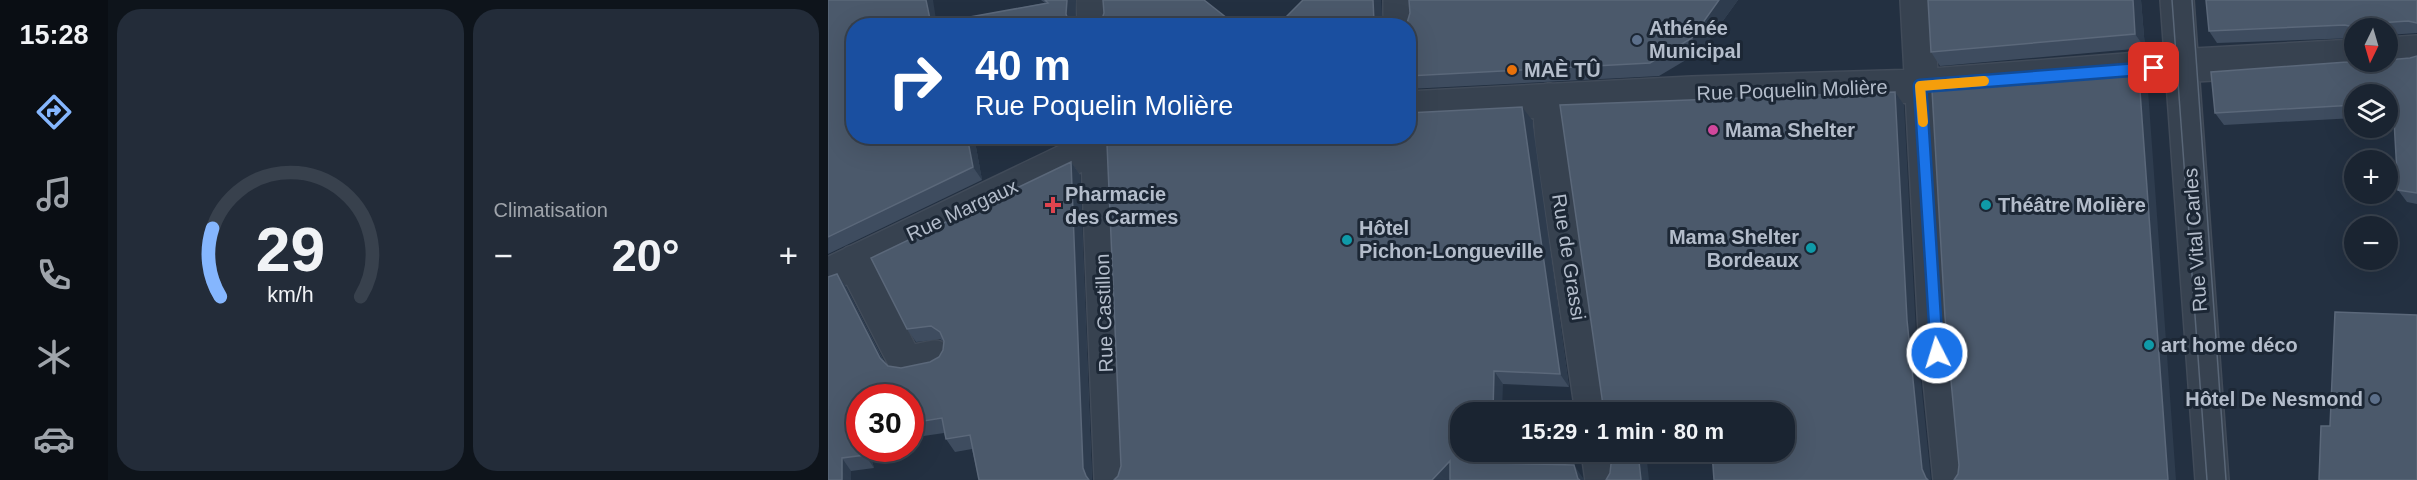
<!DOCTYPE html>
<html lang="fr">
<meta charset="utf-8">
<style>
:root{--surface:#1a2431;--page:#232c39;--text:#f1f3f6;--muted:#9fa4ab;--line:#38414d;--accent:#85b6fe}
body{margin:0;font-family:Arial,sans-serif;background:var(--page);color:var(--text);height:100vh;display:flex;flex-direction:column;font-size:22px;white-space:nowrap}
*{box-sizing:border-box;margin:0}
p{font-size:20px;color:var(--muted)}
.icon{flex:none;width:33px;height:33px;fill:none;stroke:currentColor;stroke-width:2;stroke-linecap:round;stroke-linejoin:round}
.map{position:relative;flex:1;overflow:hidden}
.side{display:flex;flex-direction:column;gap:9px;padding:9px;background:#0e141b;width:720px}
.side>*{flex:none}
.banner{position:absolute;left:18px;top:18px;width:570px;height:126px;border-radius:24px;box-shadow:0 6px 24px #0002,0 0 0 2px var(--line);background:#1a4fa0;color:#fff;overflow:hidden}
.needle{width:39px;rotate:185deg}
.buttons{position:absolute;left:1516px;top:18px;display:grid;gap:12px}
.buttons a{display:grid;place-items:center;width:54px;height:54px;border-radius:50%;background:var(--surface);box-shadow:0 6px 24px #0002,0 0 0 2px var(--line);font-size:30px}
.speed{position:absolute;left:18px;top:384px;display:flex;gap:12px;font-size:30px;font-weight:700;text-align:center}
.speed>*{display:grid;place-content:center;width:78px;height:78px;border-radius:50%;background:var(--surface);box-shadow:0 6px 24px #0002,0 0 0 2px var(--line);line-height:1}
.speed .limit{border:9px solid #d22;background:#fff;color:#111}
.pin{position:absolute;display:grid;place-items:center;width:51px;height:51px;color:#fff;margin:-26px;border-radius:12px;box-shadow:0 3px 9px #0006}
.me{position:absolute;width:66px;margin:-33px;rotate:355deg;stroke-linejoin:round;filter:drop-shadow(0 0 4px #0008)}
.turn{display:flex;align-items:center;gap:21px;height:126px;padding:0 30px;font-size:27px}
.turn .icon{width:78px;height:78px;stroke-width:2.5}
.turn b{display:block;font-size:42px;line-height:51px}
.big{font-size:45px;font-weight:600;line-height:1.1}
.side .widget{flex:1;display:flex;flex-direction:column;justify-content:center;gap:9px;min-width:0;padding:0 21px;border-radius:24px;background:var(--page)}
.side .dial{align-items:center;gap:0}
.dial svg{height:156px;overflow:visible;fill:none;stroke:var(--line);stroke-width:7;stroke-linecap:round;text-anchor:middle}
.dial text{fill:var(--text);stroke:none}
.heat{display:flex;justify-content:space-between;align-items:center;font-size:33px;direction:ltr}
.side .tiles{flex:1;display:grid;gap:9px;grid-template-columns:repeat(2,1fr)}
.trip{position:absolute;left:622px;top:402px;width:345px;height:60px;border-radius:24px;background:var(--surface);box-shadow:0 6px 24px #0002,0 0 0 2px var(--line);font-weight:600;line-height:60px;text-align:center}
main{display:flex;flex:1;min-height:0}
.menu{display:flex;flex-direction:column;width:108px;justify-content:space-around;align-items:center;background:#0a0e14;color:var(--muted)}
.menu .icon{width:42px;height:42px}
.menu .active{color:var(--accent)}
.menu b{font-size:27px;color:var(--text)}
.map>svg:first-child{display:block}
.lines{fill:none;stroke-linecap:round;stroke-linejoin:round}
.minor-casing{stroke:#414b59;stroke-width:36}
.minor{stroke:#374250;stroke-width:33}
.tram{stroke:#596677;stroke-width:1.5}
.wall{fill:#3e4c5f}
.shaded-wall{fill:#2e3c4e}
.building{fill:#4b596b;stroke:#5b687a;stroke-width:1.5}
.route-casing{stroke:#114b97;stroke-width:15}
.route{stroke:#1a73e8;stroke-width:10}
.slow{stroke:#f59e0b;stroke-width:10}
.service-dot{fill:#5c6f8a;stroke:#1c2735;stroke-width:2}
.food-dot{fill:#e8710a;stroke:#1c2735;stroke-width:2}
.hotel-dot{fill:#d1479c;stroke:#1c2735;stroke-width:2}
.health-dot{fill:#e0444e;stroke:#1c2735;stroke-width:2}
.culture-dot{fill:#0f9aa8;stroke:#1c2735;stroke-width:2}
.labels{text-anchor:middle;stroke-width:6;stroke-linejoin:round;paint-order:stroke}
.poi-label{font-size:20px;font-weight:bold;fill:#b4bdcb;stroke:#1c2735;text-anchor:start}
.street-label{font-size:20px;fill:#b4bdcb;stroke:#1c2735}
</style>
<main>
<nav class="menu">
<b>15:28</b>
<svg class="icon active" aria-label="directions" viewBox="0 0 24 24"><path d="M12 3l9 9-9 9-9-9zM9 14v-3h6M13 9l2 2-2 2"/></svg>
<svg class="icon" aria-label="music" viewBox="0 0 24 24"><path d="M9 18V5l10-2v13"/><circle cx="6" cy="18" r="3"/><circle cx="16" cy="16" r="3"/></svg>
<svg class="icon" aria-label="phone" viewBox="0 0 24 24"><path d="M5 4h4l2 5-3 2q2 4 5 5l2-3 5 2v4C11 20 4 13 5 4z"/></svg>
<svg class="icon" aria-label="climate" viewBox="0 0 24 24"><path d="M12 3v18M4 7l16 10M4 17L20 7"/></svg>
<svg class="icon" aria-label="car" viewBox="0 0 24 24"><path d="M5 17H2v-5l4-1 3-4h7l3 4 3 1v5h-3M9 17h6M6 11h13"/><circle cx="7" cy="17" r="2"/><circle cx="17" cy="17" r="2"/></svg>
</nav>
<section class="side">
<div class="tiles">
<div class="widget dial"><svg viewBox="0 0 100 80">
<path d="M14 69A42 42 0 1 1 86 69"/>
<path d="M14 69A42 42 0 0 1 10 34" stroke="#85b6fe"/>
<text x="50" y="56" font-size="32" font-weight="700">29</text>
<text x="50" y="72" font-size="11">km/h</text>
</svg></div>
<div class="widget"><p>Climatisation</p>
<div class="heat"><a>−</a><b class="big">20°</b><a>+</a></div>
</div>
</div>
</section>
<div class="map">
<svg width="1589" height="480" viewBox="0 0 1589 480">
<rect width="100%" height="100%" fill="#233041"/>
<g class="lines">
<!-- minor casing -->
<g class="minor-casing">
<path id="minor" d="M265,0L266,26
M572,0V26
M1089,0L1107,332L1122,480
M1349,0L1384,480
M1560,54L1589,52
M721,100L724,141L764,412
M580,108L864,93L1092,86L1349,66L1527,56
M269,136L283,480
M26,262L78,363L107,357
M0,275L288,137
M770,452L774,480"/>
</g>
<!-- minor -->
<use href="#minor" class="minor"/>
<!-- tram -->
<path class="tram" d="M1344,0L1379,480
M1364,0L1398,480"/>
</g>
<!-- wall -->
<path class="wall" d="M0,0L109,23L217,3L213,0H248L247,26H26L146,136L154,180L0,254Z
M581,0H910L873,51L831,76L580,89V26L579,23L582,13Z
M1313,0L1317,48L1112,66L1103,52Z
M1589,0V33L1560,35V28H1527V38L1389,43L1381,31Z
M1589,56V204L1579,202L1570,190L1566,116H1560V94H1527V118L1396,125L1387,113L1519,62L1582,58Z
M704,120L741,387L675,384L633,452H673V464L755,478L756,480H286Z
M220,136H246L226,146Z
M243,162L252,175L264,480H151L144,449L127,452L118,439L116,433L82,438V398H32V448H40L46,468L23,471L0,480L9,274L18,287L57,363L60,366L73,368L102,362L111,357L115,350L116,342L112,339L88,342L79,329Z"/>
<!-- shaded-wall -->
<path class="shaded-wall" d="M98,0H105L109,26L103,24Z
M239,0H248L247,26H243L241,23L238,14Z
M545,0H553L555,26H549L546,22Z
M891,0H910L873,51L864,38Z
M1305,0H1313L1317,48L1307,34Z
M1311,77L1320,90L1348,480H1340Z
M1067,92L1076,105L1088,333L1103,480H1099L1094,469L1079,320Z
M694,107L704,120L741,387L732,374Z
M139,136H146L154,180L145,167Z
M243,162L252,175L264,480H260L258,476L255,468Z
M9,274L18,287L61,372L52,358Z
M666,371L675,384L674,412H665Z
M35,448H40L46,468L37,455Z
M664,452H673V477L664,463Z
M810,452H818L821,480H813Z
M14,458L23,471V480H14Z
M622,461L626,480H604Z
M746,465L755,478L756,480H751Z"/>
<!-- building -->
<path class="building" d="M0,0H98L103,24L220,3L217,0H239L238,14L241,23L244,26H26V136H139L145,167L0,237Z
M275,0H376L409,26H270L273,22L276,13Z
M475,0H545L546,22L550,26H449Z
M581,0H891L864,38L822,63L580,76V26H576L579,23L582,13Z
M1100,0H1305L1307,34L1103,52Z
M1378,0H1589V23L1580,21L1550,23L1541,27L1539,28H1529L1517,25L1381,31Z
M1589,56V193L1570,190L1565,103H1560V94H1527V105L1387,113L1383,72L1519,62L1527,60V62H1560V60L1582,58Z
M1308,74L1311,77L1340,480H1126L1130,474L1131,465L1117,317L1104,90Z
M1067,92L1079,320L1094,469L1098,478L1100,480H886L884,452H957V412H776L732,105Z
M694,107L732,374L666,371L665,412H633V452H664V463L746,465L750,479L752,480H622V461L604,480H286L290,476L293,466L279,144L292,136H580V113Z
M243,162L255,468L258,476L261,480H151L142,435L118,439L114,418L82,423V398H32V431L30,432L32,437V448H35L37,455L14,458V480H0V277L9,274L52,358L60,366L73,368L102,362L111,357L115,350L116,341L112,332L103,326L79,329L43,258Z
M1507,312L1589,315V480H1491L1493,426H1502Z
M782,452H810L813,480H778L782,473L783,464Z"/>
<g class="lines">
<!-- route casing -->
<g class="route-casing">
<path id="route" d="M1109,353L1092,86L1326,68"/>
</g>
<!-- route -->
<use href="#route" class="route"/>
<!-- slow -->
<path class="slow" d="M1095,122L1092,86L1156,81"/>
</g>
<!-- markers -->
<g class="service-dot">
<circle cx="809" cy="40" r="6"/>
<circle cx="1547" cy="399" r="6"/>
</g>
<circle class="food-dot" cx="684" cy="70" r="6"/>
<circle class="hotel-dot" cx="885" cy="130" r="6"/>
<path class="health-dot" d="M222 196h6v6h6v6h-6v6h-6v-6h-6v-6h6z"/>
<g class="culture-dot">
<circle cx="1158" cy="205" r="6"/>
<circle cx="519" cy="240" r="6"/>
<circle cx="983" cy="248" r="6"/>
<circle cx="1321" cy="345" r="6"/>
</g>
<g class="labels">
<!-- poi labels -->
<g class="poi-label">
<text x="821" y="35">Athénée<tspan x="821" dy="23">Municipal</tspan></text>
<text x="696" y="77">MAÈ TÛ</text>
<text x="897" y="137">Mama Shelter</text>
<text x="237" y="201">Pharmacie<tspan x="237" dy="23">des Carmes</tspan></text>
<text x="1170" y="212">Théâtre Molière</text>
<text x="531" y="235">Hôtel<tspan x="531" dy="23">Pichon-Longueville</tspan></text>
<text x="971" y="244" text-anchor="end">Mama Shelter<tspan x="971" dy="23">Bordeaux</tspan></text>
<text x="1333" y="352">art home déco</text>
<text x="1535" y="406" text-anchor="end">Hôtel De Nesmond</text>
</g>
<!-- street labels -->
<g class="street-label">
<text transform="translate(964 90) rotate(-2)" y="7">Rue Poquelin Molière</text>
<text transform="translate(134 210) rotate(-25)" y="7">Rue Margaux</text>
<text transform="translate(1367 240) rotate(-94)" y="7">Rue Vital Carles</text>
<text transform="translate(741 257) rotate(81)" y="7">Rue de Grassi</text>
<text transform="translate(276 313) rotate(-92)" y="7">Rue Castillon</text>
</g>
</g>
</svg>
<div class="buttons">
<a><svg class="needle" viewBox="-14 -14 28 28"><path d="M0-13l5 13h-10z" fill="#e53935"/><path d="M0 13l5-13h-10z" fill="#9fa4ab"/></svg></a>
<a><svg class="icon" aria-label="layers" viewBox="0 0 24 24"><path d="M12 4l9 5-9 5-9-5zM3 14l9 5 9-5"/></svg></a>
<a>+</a>
<a>−</a>
</div>
<div class="speed"><div class="limit">30</div></div>
<div class="pin" style="left:1326px;top:68px;background:#d93025"><svg class="icon" aria-label="arrive" viewBox="0 0 24 24"><path d="M6 21V4h12l-3 4 3 4H6"/></svg></div>
<svg class="me" style="left:1109px;top:353px" viewBox="-20 -20 40 40"><circle r="17" fill="#1a73e8" stroke="#fff" stroke-width="3"/><path d="M0-11L8 9 0 5-8 9z" fill="#fff"/></svg>
<div class="trip">15:29 · 1 min · 80 m</div>
<div class="banner">
<div class="turn"><svg class="icon" aria-label="right" viewBox="0 0 24 24"><path d="M7 20v-9h11M14 6l5 5-5 5"/></svg><div><b>40 m</b>Rue Poquelin Molière</div></div>
</div>
</div>
</main>
